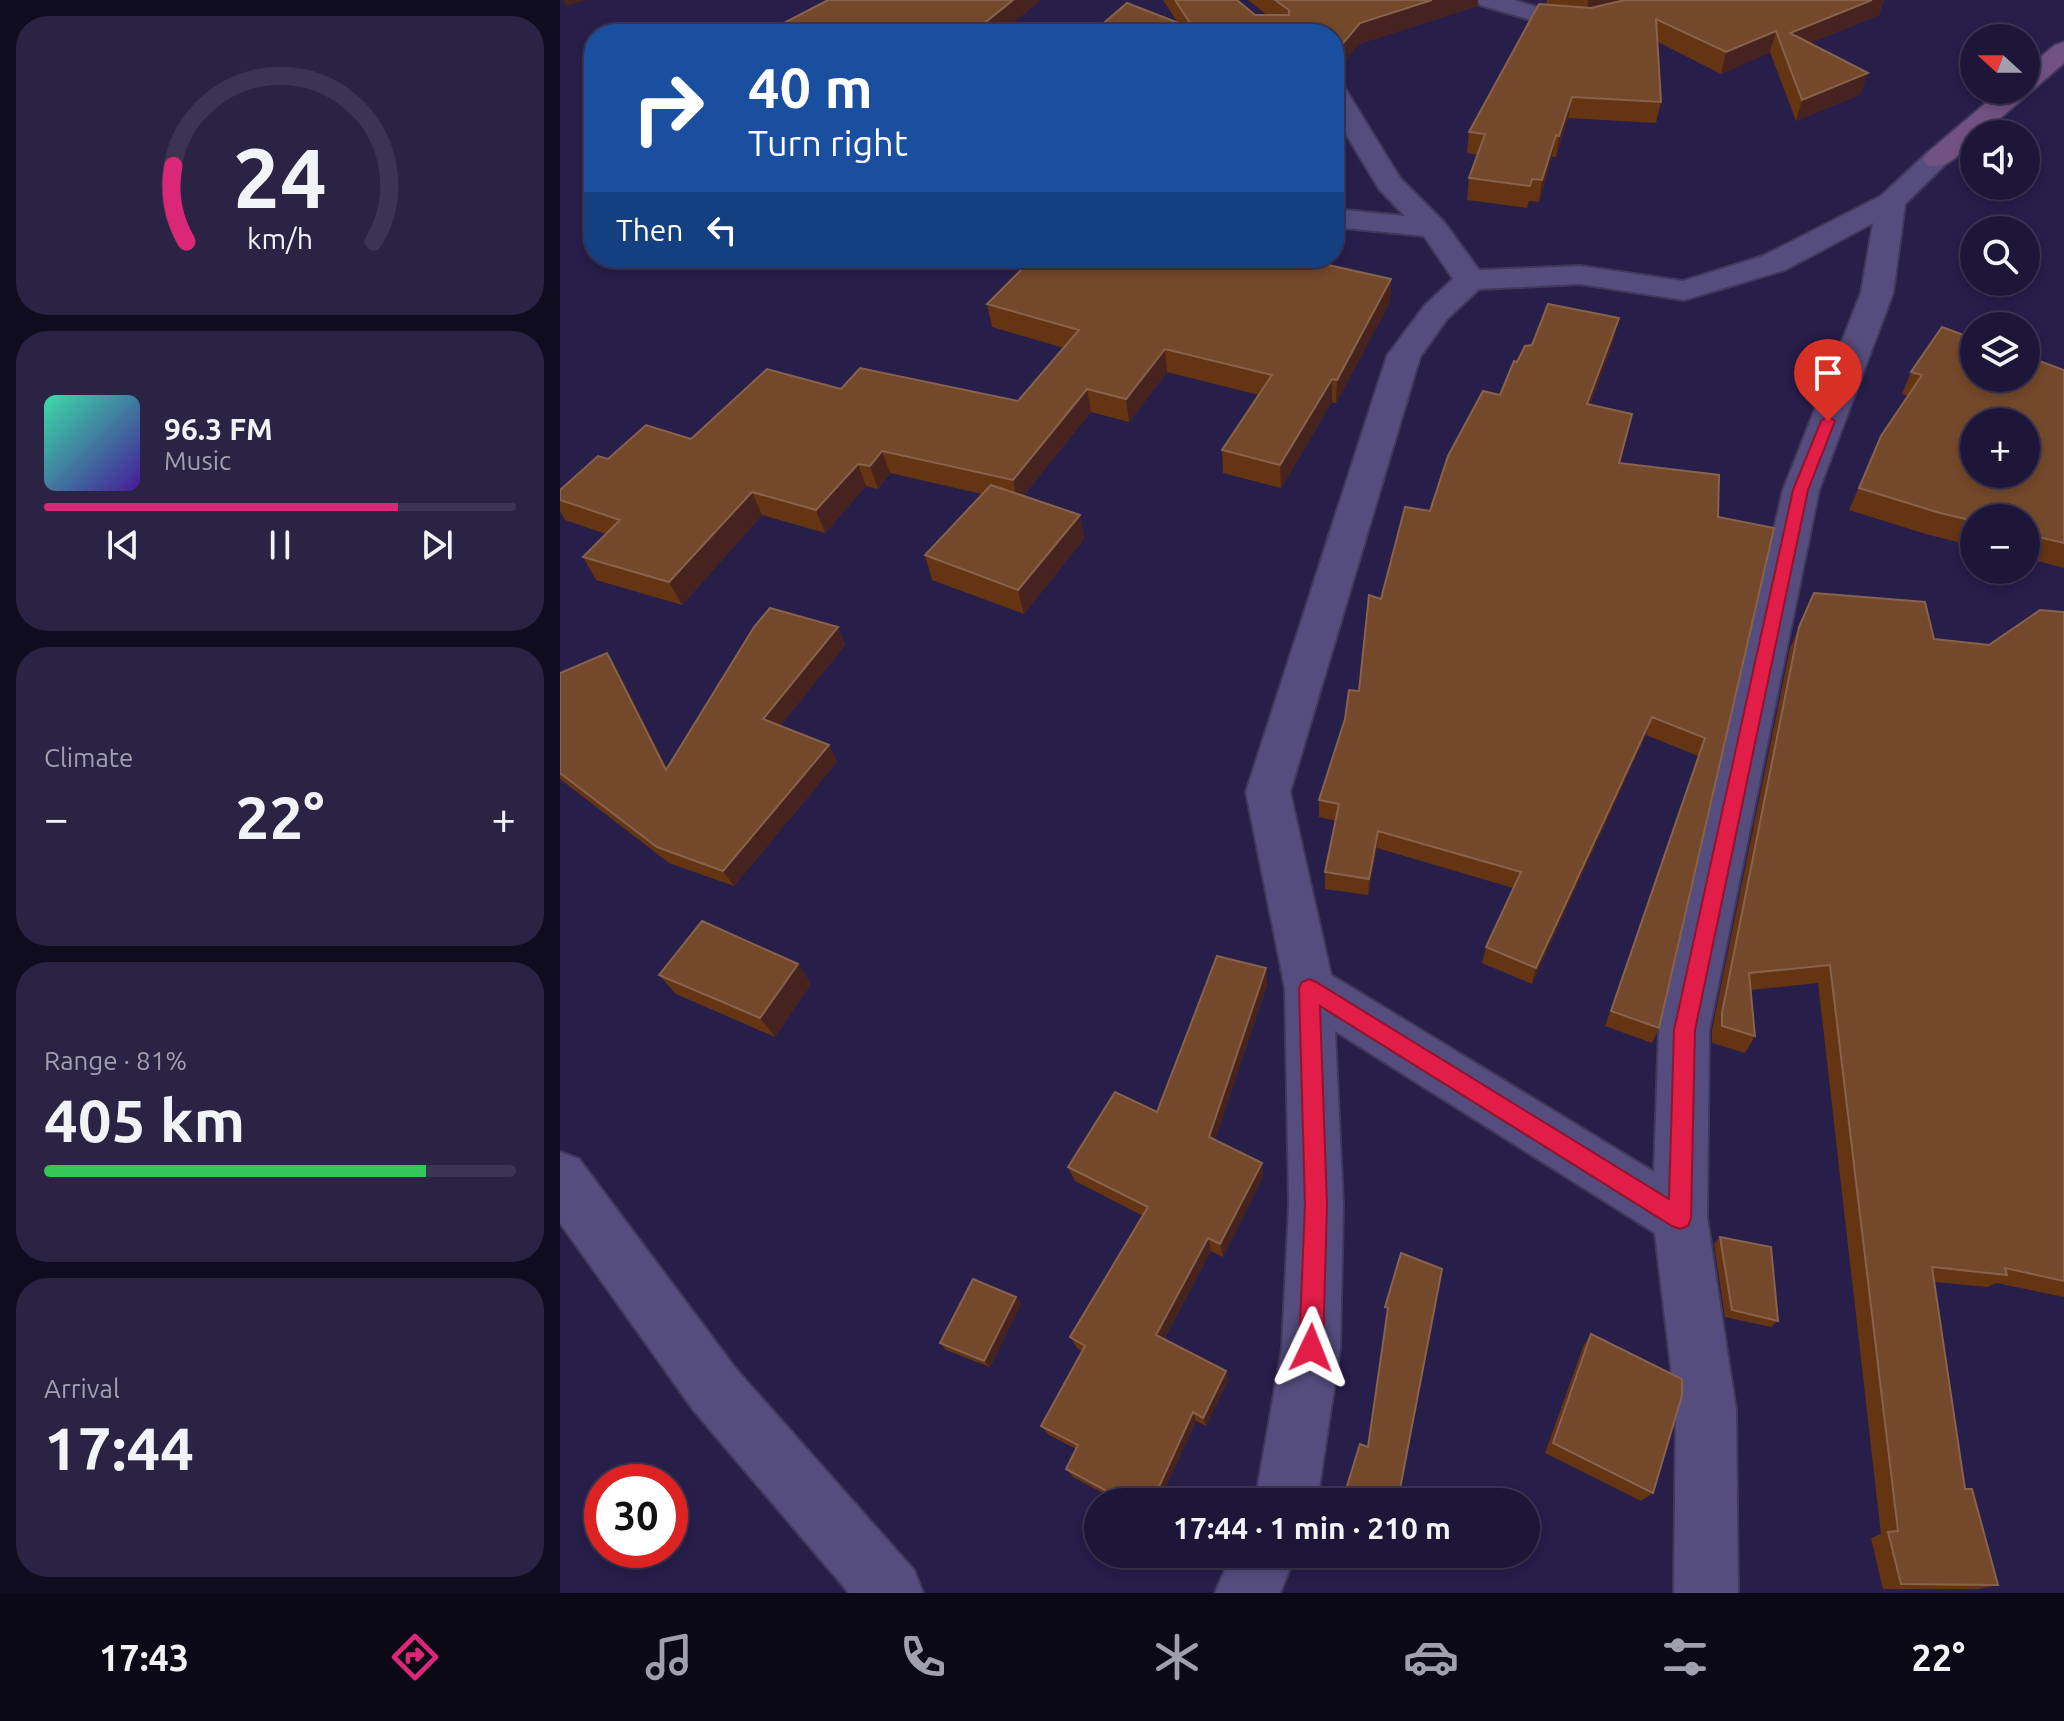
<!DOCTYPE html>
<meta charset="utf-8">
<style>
:root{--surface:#1d1638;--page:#2a2343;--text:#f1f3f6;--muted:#a09fae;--line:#3b3553;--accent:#db2777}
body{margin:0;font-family:Ubuntu,sans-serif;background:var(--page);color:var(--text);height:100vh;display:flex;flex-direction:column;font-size:30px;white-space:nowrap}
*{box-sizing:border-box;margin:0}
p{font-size:26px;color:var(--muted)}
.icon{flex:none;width:44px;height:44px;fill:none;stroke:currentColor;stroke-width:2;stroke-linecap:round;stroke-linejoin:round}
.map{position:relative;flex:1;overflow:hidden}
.panel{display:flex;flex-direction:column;gap:16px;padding:16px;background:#100c1f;width:560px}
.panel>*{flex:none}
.guide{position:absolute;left:24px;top:24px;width:760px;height:244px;border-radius:32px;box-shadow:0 4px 12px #0003,0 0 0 2px var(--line);background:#1a4fa0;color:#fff;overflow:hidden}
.needle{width:52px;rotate:291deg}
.buttons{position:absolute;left:1400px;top:24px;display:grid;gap:16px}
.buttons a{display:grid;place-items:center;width:80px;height:80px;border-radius:50%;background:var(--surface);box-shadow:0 4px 12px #0003,0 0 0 2px var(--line);font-size:40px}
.speed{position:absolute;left:24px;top:1464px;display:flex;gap:16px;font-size:40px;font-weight:700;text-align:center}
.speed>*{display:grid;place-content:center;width:104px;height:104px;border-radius:50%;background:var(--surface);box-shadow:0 4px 12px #0003,0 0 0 2px var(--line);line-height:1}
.speed .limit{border:12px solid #d22;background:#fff;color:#111}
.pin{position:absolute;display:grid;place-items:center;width:68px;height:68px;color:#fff;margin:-82px -34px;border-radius:50% 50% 50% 0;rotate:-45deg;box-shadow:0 0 8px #0007}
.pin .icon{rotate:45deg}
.me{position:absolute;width:88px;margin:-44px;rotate:2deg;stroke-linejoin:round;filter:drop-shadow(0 0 6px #0008)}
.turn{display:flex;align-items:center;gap:28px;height:168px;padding:0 32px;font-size:36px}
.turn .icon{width:104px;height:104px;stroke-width:2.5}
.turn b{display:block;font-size:56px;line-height:68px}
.then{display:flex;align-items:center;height:76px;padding:0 32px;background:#0003;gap:16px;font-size:30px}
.big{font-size:60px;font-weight:700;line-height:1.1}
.panel .widget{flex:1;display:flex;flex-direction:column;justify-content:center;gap:12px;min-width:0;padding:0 28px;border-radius:32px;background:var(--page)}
.panel .dial{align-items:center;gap:0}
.dial svg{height:208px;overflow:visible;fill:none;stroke:var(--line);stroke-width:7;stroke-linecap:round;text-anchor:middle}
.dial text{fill:var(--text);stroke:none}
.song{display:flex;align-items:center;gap:24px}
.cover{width:96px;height:96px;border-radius:12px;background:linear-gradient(135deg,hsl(160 70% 55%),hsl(260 70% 35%))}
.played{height:8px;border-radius:4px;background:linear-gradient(90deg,var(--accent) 75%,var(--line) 75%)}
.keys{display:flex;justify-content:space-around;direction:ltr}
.heat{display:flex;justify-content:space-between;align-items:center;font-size:44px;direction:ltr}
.charge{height:12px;border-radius:6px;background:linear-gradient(90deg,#34c759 81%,var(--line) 0)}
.trip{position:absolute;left:524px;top:1488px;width:456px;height:80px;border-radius:40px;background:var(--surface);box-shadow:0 4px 12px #0003,0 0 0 2px var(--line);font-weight:700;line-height:80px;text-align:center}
.dock{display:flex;height:128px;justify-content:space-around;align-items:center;background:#0c0916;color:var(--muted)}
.dock .icon{width:56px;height:56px}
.dock .active{color:var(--accent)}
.dock b{font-size:36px;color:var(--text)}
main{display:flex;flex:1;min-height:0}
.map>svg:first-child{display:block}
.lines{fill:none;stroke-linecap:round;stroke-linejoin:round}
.minor-casing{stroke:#42385c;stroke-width:4}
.secondary-casing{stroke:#42385c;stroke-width:4}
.minor{fill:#554d7e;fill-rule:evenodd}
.secondary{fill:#725282;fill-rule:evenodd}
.wall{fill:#653412}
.shaded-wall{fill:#46231e}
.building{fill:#74482b;stroke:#87624c;stroke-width:2;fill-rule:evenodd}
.route{fill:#e11d48;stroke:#92132f;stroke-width:2}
</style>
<main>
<section class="panel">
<div class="widget dial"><svg viewBox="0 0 100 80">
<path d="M14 69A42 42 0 1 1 86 69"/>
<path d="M14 69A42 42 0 0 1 9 40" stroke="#db2777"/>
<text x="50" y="56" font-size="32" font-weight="700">24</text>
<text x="50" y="72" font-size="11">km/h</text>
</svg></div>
<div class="widget">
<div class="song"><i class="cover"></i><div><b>96.3 FM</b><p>Music</p></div></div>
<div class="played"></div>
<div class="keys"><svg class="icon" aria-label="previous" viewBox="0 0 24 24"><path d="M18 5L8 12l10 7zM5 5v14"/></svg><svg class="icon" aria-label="pause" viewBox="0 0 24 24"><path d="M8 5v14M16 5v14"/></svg><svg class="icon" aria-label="next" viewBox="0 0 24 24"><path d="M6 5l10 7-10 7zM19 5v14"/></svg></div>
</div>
<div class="widget"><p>Climate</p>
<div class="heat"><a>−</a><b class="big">22°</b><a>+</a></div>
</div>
<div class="widget"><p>Range · 81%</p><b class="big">405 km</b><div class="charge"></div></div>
<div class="widget"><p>Arrival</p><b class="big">17:44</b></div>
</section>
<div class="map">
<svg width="1504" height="1593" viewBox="0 0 1504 1593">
<rect width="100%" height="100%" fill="#271e4a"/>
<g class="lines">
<!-- minor casing -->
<g class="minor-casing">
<path id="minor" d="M917,0H954L983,9L1027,12L1074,0H1116L1113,5L1027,26L981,23L920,5Z
M774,83L783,85L840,178L884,222L919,270L1020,266L1123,281L1203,256L1321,196L1367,153L1377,151L1387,153L1391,159L1345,204L1333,293L1259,490L1149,1030L1147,1218L1176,1410L1178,1593H1114L1116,1410L1095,1233L775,1031L783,1205L780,1348L757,1502H695L722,1348L729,1205L725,988L686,792L827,356L865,305L893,279L864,236L774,227V209L845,216L819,189L774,114ZM1313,223L1301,293L1223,490L1099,1030L1094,1172L771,975L730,792L860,357L887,319L919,289L1020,284L1124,300L1225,270Z
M0,1152L19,1159L176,1369L354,1570L363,1593H289L134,1411L0,1223Z
M672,1554H736L720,1593H655Z"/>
</g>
<!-- secondary casing -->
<g class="secondary-casing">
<path id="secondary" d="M1504,42V63L1422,134H1414V141C1399,154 1388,170 1367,165L1363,159L1367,153L1441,90H1466V69L1495,45Z"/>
</g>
<!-- minor -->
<use href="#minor" class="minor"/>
<!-- secondary -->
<use href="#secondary" class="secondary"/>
</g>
<!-- wall -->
<path class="wall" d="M603,0H677L695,15H707L688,0H918L917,6L799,44L531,34L618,23Z
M987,0H1062L1030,8L1065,0H1324L1319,15L1250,43L1301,94L1236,121L1210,52L1161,74L1098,42L1101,102L1096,123L1008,118L996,157H992L979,202L969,201L967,208L907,200L909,178L918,155L907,153L909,132L986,5Z
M433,258H738L831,279L830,302L776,403L772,402L721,488L663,473L662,450L699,395L607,372L569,422L531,412L463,496L520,515L524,539L464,614L372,580L365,555L422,494L330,473L318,489L306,486L265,533L202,515L122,605L36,580L23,557L46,534L5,520L0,511V490L48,459L131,439L281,389L458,401L504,348L432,327L427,304L465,267Z
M1055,337L1030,405L1060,463L1158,517L1214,528L1099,1028L1092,1043L1045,1026L1138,756L1086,735L972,984L922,963L926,947L953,888L817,848L808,895L765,889V872L776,821L759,817V800L799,691L821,599L870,511L940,395L957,362Z
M1504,370V568L1466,558V518H1414V546L1369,535L1289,510L1321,436L1348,396L1342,394L1351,372Z
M1254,593L1374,639L1429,645L1504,612V1297L1436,1283L1428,1287L1374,1282L1405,1489L1438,1585L1418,1589H1323L1311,1538L1321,1534L1258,983L1191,990L1195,1036L1185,1053L1152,1043V1030L1230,648Z
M278,627L285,645L220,726L269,745L277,762L174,886L109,863L0,779V673L58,671L107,768Z
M238,964L251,984L215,1037L116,994L99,975Z
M706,968L707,985L655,1140L702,1163L703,1177L663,1257L651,1251L604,1339L666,1371L668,1381L646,1426L636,1421L599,1502H560L513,1477L506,1469L516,1449L489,1435L481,1426L522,1351L517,1348L510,1337L583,1216L515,1181L508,1167L597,1112Z
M1160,1237L1218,1321L1211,1327L1165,1317L1154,1244Z
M456,1297L461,1304L430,1367L386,1350L380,1343Z
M1031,1334L1093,1493L1081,1501L985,1453L1023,1347Z
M788,1554H827L822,1569Z"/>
<!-- shaded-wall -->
<path class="shaded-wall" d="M3,0H26L6,6Z
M453,0H481L440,34H411Z
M872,0H918L917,6L799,44L774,75V54L800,23Z
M1028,0H1062L1027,9Z
M1312,0H1324L1319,15L1224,54L1230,33Z
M1216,31L1210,52L1161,74L1166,52Z
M1308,73L1301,94L1236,121L1242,100Z
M1012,97L1008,118L996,157L999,136Z
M996,135L992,157L979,202L982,180Z
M831,279L830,302L776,403L777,380Z
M1059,318L1055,337L1023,423L1027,404Z
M605,349L607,372L569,422L566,399Z
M772,379V402L721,488L720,465Z
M527,389L531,412L458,502L453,480Z
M322,451L330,473L318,489L310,466Z
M298,464L306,486L265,533L256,510Z
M192,492L202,515L122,605L109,582Z
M520,515L524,539L464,614L458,590Z
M278,627L285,645L212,736L203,719Z
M47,653L58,671L117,787L106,770Z
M1092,717L1086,735L972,984L976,968Z
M269,745L277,762L174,886L163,871Z
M818,831L817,848L808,895L809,879Z
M238,964L251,984L215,1037L200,1018Z
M706,968L707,985L651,1152L649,1137Z
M702,1163L703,1177L663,1257L660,1244Z
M648,1238L651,1251L600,1346L596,1335Z
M456,1297L461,1304L430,1367L424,1361Z
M666,1371L668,1381L646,1426L643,1418Z
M633,1412L636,1421L599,1502H592Z"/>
<!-- building -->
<path class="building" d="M268,0H453L411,34H203Z
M615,0H677L695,15H729V10L715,0H872L800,23L774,54V34H531L567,3L634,29Z
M1065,0H1312L1230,33L1308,73L1242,100L1216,31L1166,52L1096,19L1101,102L1012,97L999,136L996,135L982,180L972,179L970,186L909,178L925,134L909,132L979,4L1031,8Z
M473,258H737L831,279L777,380L772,379L720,465L662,450L712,375L605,349L566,399L527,389L453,480L322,451L310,466L298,464L256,510L192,492L109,582L23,557L60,520L0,500V490L38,456L48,459L86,425L131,439L207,369L281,389L300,368L458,401L519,330L427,304Z
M988,304L1059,318L1027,404L1072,414L1059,463L1159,475L1158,517L1214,528L1099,1028L1051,1011L1145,738L1092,717L976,968L926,947L961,872L818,831L809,879L765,872L779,804L759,800L785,719L789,690L799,691L809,595L821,599L845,507L870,511L888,456L923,391L940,395L954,361L957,362L965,346L972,345Z
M1382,327L1414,339V378H1466V356L1504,370V543L1466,534V518H1414V521L1380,513L1299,488L1321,436L1362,375L1351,372ZM1414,422H1466V474H1414Z
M431,485L520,515L458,590L365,555Z
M1254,593L1365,602L1374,639L1429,645L1480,610L1504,612V1281L1445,1268L1447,1275L1372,1267L1405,1489H1412L1438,1585L1341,1584L1328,1532L1338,1531L1270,965L1189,973L1195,1036L1162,1026V1013L1239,627Z
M210,608L278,627L203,719L269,745L163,871L97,847L0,773V673L47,653L106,770L194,627Z
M142,921L238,964L200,1018L99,975Z
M657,956L706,968L649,1137L702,1163L660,1244L648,1238L596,1335L666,1371L643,1418L633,1412L592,1502H567L506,1469L518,1445L481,1426L525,1346L510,1337L588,1207L508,1167L555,1092L597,1112Z
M1160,1237L1211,1247L1218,1321L1172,1310Z
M841,1253L882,1269L838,1499L843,1501L782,1502L800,1444L808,1447L828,1308L825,1307Z
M413,1279L456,1297L424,1361L380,1343Z
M1031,1334L1122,1379V1395L1093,1493L993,1443Z
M796,1554H827L824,1566Z"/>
<!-- route -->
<path class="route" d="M1268,416L1275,421L1248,490L1135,1030L1131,1218L1128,1226L1120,1229L1112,1226L760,1006L767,1205L763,1348L759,1357L751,1360L743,1357L739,1348L745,1205L739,988L742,982L749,979L756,982L1109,1199L1114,1030L1233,490L1261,421Z"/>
</svg>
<div class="buttons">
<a><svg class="needle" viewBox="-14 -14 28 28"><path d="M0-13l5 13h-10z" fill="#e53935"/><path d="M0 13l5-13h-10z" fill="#a09fae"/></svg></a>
<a><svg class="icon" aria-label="sound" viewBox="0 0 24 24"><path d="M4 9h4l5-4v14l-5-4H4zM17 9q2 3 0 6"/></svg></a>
<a><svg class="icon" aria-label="search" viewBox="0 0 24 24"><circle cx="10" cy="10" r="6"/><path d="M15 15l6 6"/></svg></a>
<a><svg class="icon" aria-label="layers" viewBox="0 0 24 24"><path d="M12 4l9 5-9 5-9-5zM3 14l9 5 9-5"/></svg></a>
<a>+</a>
<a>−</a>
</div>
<div class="speed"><div class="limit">30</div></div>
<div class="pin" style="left:1268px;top:421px;background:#d93025"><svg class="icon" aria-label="arrive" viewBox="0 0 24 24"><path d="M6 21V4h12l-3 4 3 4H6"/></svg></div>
<svg class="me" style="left:751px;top:1348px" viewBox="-20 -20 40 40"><path d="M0-17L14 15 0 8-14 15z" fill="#e11d48" stroke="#fff" stroke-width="4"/></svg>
<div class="trip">17:44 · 1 min · 210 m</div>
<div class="guide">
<div class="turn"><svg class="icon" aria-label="right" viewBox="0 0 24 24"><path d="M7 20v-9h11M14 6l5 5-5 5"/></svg><div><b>40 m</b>Turn right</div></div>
<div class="then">Then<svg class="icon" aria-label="left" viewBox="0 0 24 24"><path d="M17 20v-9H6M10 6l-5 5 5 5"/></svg></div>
</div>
</div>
</main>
<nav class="dock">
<b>17:43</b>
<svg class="icon active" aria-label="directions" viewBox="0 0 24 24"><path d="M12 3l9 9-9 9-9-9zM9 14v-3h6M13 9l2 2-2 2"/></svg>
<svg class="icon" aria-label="music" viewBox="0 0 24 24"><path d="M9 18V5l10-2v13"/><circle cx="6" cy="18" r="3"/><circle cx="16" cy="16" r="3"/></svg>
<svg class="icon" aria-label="phone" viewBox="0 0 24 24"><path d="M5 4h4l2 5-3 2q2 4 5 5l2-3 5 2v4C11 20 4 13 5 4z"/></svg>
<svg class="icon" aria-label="climate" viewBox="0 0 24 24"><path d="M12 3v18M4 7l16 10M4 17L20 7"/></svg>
<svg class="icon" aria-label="car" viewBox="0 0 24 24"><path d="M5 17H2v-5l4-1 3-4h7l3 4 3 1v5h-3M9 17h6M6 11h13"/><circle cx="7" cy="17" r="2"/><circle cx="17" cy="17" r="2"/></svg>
<svg class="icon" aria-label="filters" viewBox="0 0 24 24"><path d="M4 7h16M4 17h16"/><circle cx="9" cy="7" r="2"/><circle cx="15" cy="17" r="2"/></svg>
<b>22°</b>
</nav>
